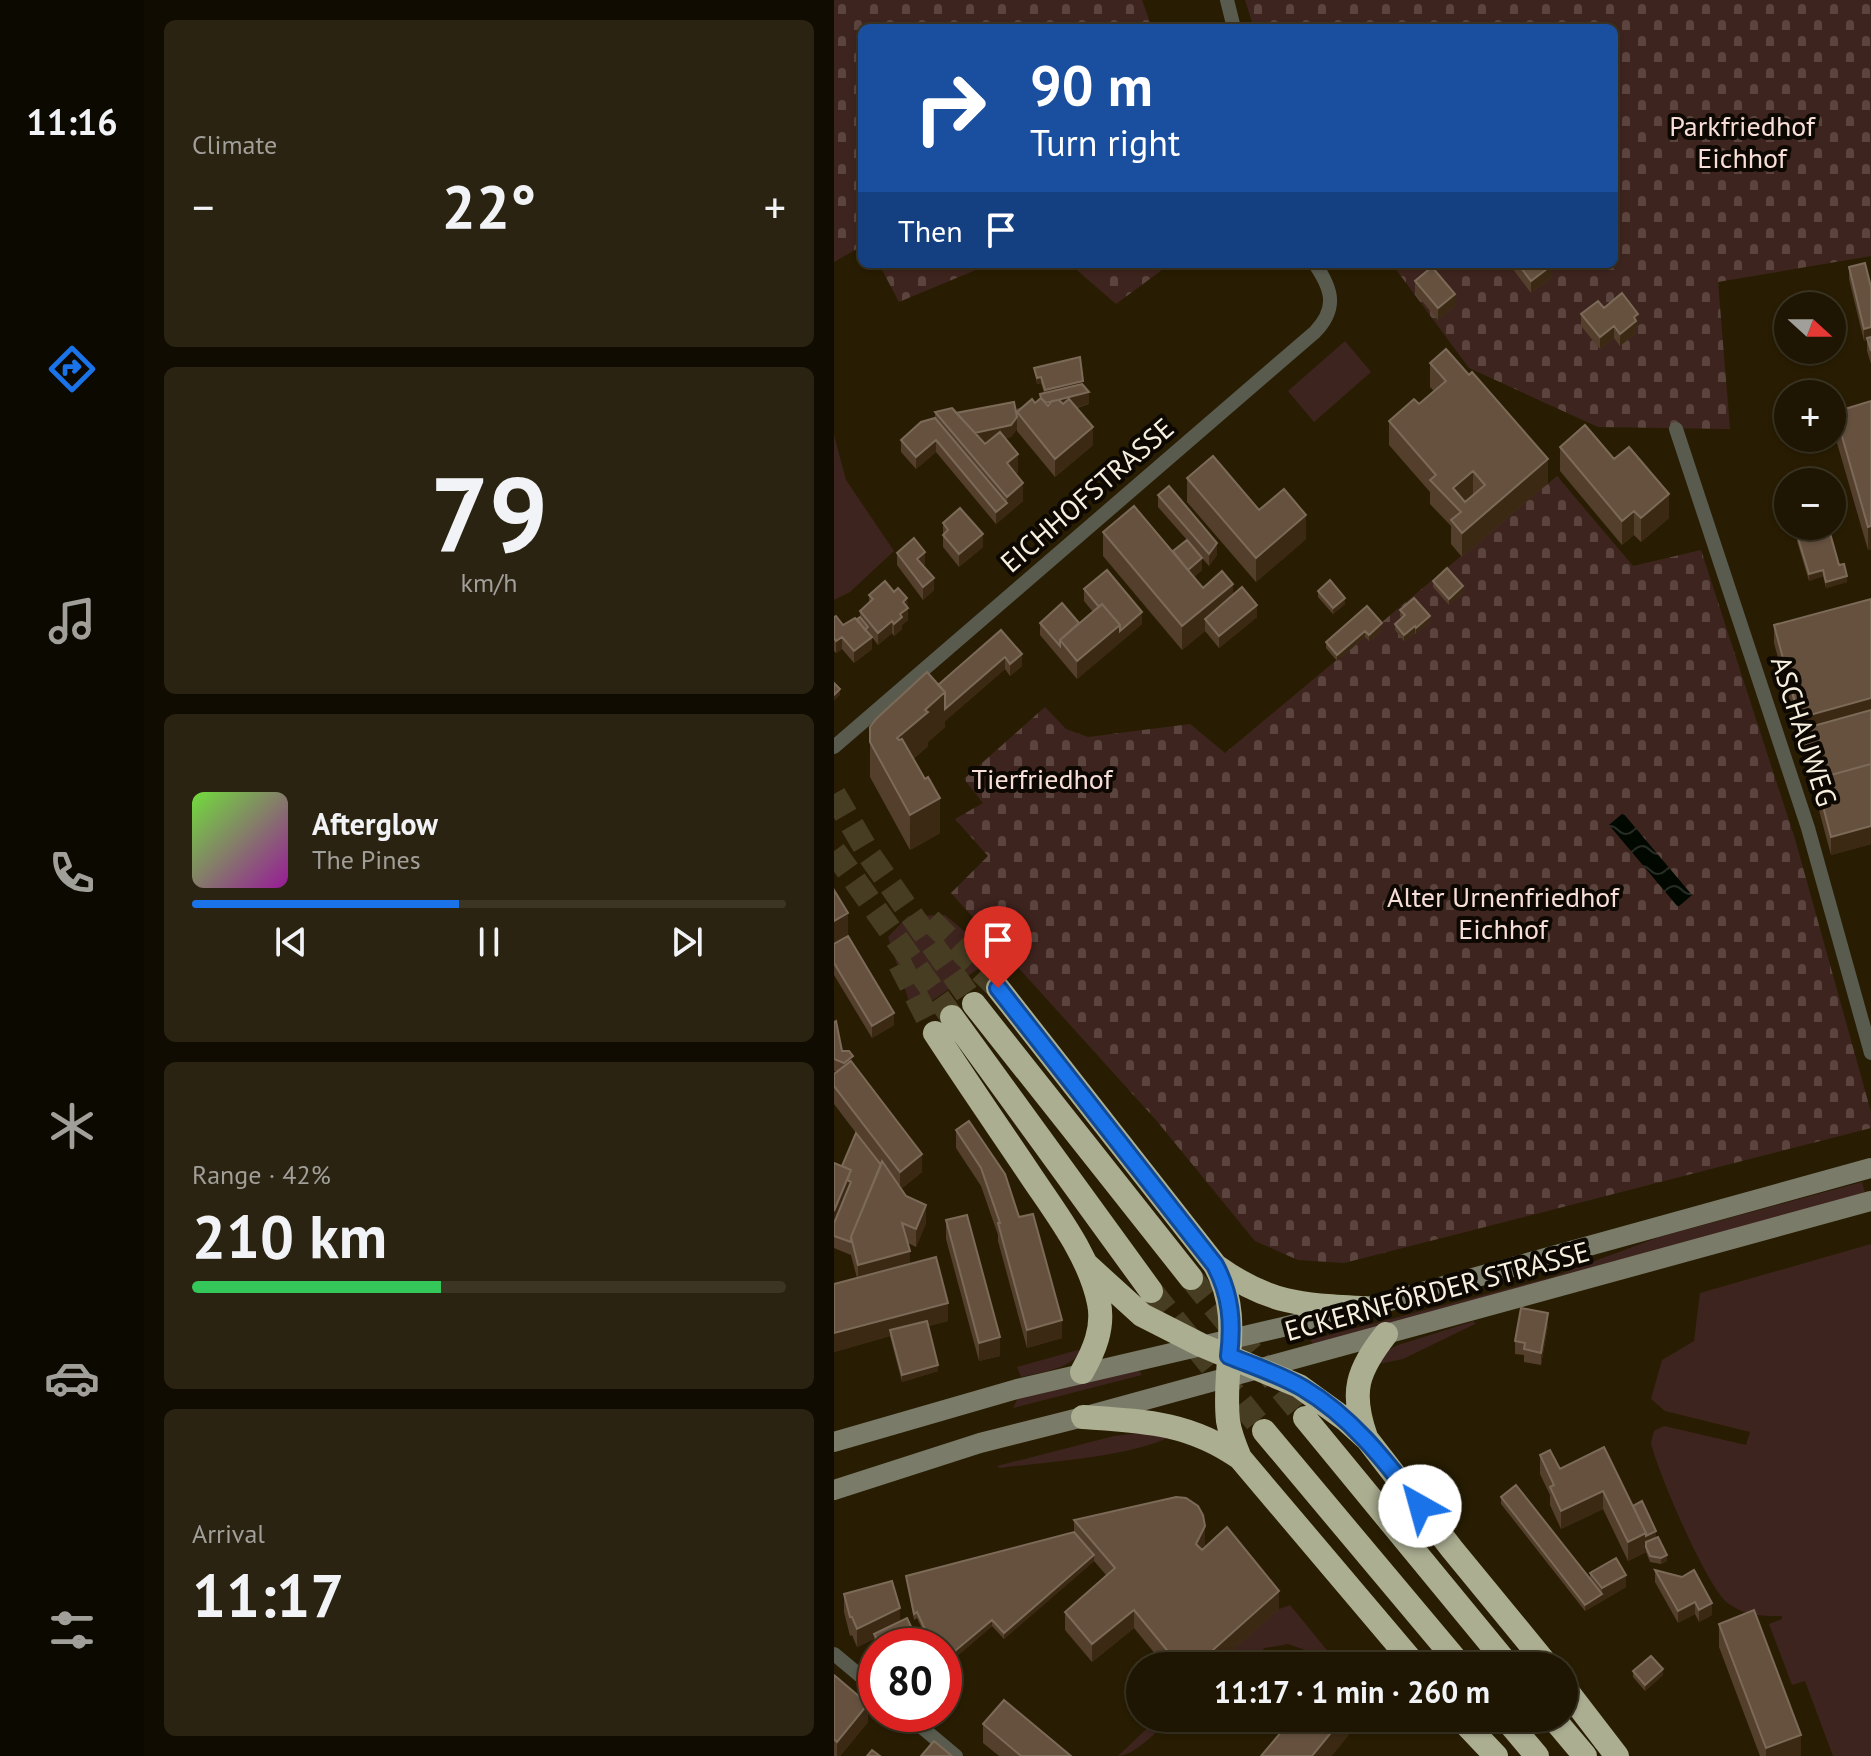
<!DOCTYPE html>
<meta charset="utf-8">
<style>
:root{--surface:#1e1602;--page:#2b2311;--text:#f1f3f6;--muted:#a19f99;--line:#3c3524;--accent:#1a73e8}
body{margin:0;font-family:"PT Sans",sans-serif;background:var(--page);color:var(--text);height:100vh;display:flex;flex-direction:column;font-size:30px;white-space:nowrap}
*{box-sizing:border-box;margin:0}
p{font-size:26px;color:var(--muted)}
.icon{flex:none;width:44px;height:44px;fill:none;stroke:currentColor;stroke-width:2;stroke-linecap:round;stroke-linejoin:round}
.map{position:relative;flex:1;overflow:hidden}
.sheet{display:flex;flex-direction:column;gap:20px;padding:20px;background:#100c01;width:690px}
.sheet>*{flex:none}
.top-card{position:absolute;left:24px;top:24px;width:760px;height:244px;border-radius:12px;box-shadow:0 2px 6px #0004,0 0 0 2px var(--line);background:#1a4fa0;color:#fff;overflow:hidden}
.needle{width:52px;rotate:111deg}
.controls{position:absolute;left:940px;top:292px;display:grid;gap:16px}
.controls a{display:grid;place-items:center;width:72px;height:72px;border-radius:50%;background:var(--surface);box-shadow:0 2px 6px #0004,0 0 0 2px var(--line);font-size:40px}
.speed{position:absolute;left:24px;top:1628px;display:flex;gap:16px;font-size:40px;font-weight:700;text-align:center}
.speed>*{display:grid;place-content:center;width:104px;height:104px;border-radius:50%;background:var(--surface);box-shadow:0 2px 6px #0004,0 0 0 2px var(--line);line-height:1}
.speed .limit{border:12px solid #d22;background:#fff;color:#111}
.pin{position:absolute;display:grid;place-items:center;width:68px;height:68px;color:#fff;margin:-82px -34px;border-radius:50% 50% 50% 0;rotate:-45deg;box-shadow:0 0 8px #0007}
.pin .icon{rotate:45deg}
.me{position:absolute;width:88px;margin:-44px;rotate:322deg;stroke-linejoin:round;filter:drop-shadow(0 0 6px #0008)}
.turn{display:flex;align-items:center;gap:28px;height:168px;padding:0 40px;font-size:36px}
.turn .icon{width:104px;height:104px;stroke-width:2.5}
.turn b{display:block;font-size:56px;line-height:68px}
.then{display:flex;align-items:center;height:76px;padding:0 40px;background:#0003;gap:16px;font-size:30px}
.big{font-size:60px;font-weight:700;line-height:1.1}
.sheet .card{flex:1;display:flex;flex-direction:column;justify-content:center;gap:12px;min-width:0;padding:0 28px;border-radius:12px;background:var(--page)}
.sheet .dial{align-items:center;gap:0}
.dial b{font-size:104px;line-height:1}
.song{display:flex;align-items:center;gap:24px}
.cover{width:96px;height:96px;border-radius:12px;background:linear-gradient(135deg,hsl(100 70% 55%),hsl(300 70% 35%))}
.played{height:8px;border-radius:4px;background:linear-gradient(90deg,var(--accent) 45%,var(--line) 45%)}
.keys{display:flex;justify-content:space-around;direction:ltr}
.heat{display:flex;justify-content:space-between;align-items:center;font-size:44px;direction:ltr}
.charge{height:12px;border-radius:6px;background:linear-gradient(90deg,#34c759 42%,var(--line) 0)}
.trip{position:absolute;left:292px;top:1652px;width:452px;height:80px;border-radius:40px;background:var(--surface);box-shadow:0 2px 6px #0004,0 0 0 2px var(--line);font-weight:700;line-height:80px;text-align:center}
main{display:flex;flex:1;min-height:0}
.tabs{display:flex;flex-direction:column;width:144px;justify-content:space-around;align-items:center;background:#0c0901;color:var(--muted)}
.tabs .icon{width:56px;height:56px}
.tabs .current{color:var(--accent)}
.tabs b{font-size:36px;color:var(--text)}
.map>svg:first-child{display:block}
.green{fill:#3e241e}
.cemetery{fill:url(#cemetery-stones)}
.water{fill:url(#water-waves)}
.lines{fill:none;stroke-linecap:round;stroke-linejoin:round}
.highway-tunnel{stroke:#473d23;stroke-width:24;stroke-dasharray:24 12;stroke-linecap:butt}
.street{stroke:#595b4f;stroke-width:14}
.secondary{stroke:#7a7c69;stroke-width:20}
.highway{stroke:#abae91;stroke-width:24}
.wall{fill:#543e2c}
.shaded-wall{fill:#3b2913}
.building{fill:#66513f;stroke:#7c6a58;stroke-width:2;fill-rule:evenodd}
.route-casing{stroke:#114b97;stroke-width:20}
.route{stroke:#1a73e8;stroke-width:14}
.labels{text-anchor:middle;stroke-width:8;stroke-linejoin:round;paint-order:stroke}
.park-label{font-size:28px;fill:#f7ded8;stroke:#0d0801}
.street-label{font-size:28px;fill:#f7f0e0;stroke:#0d0801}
</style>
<main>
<nav class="tabs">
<b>11:16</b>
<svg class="icon current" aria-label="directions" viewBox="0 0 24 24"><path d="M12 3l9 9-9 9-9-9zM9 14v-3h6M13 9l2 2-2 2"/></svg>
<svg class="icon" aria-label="music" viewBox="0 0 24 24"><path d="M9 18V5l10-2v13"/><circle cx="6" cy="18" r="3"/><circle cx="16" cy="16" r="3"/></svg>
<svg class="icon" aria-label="phone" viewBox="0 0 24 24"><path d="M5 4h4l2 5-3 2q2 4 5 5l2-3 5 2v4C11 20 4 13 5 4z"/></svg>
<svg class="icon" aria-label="climate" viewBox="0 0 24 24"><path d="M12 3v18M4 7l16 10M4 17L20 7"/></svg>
<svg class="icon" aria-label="car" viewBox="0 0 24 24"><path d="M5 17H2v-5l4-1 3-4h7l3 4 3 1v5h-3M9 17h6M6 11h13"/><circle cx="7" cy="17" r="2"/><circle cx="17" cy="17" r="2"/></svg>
<svg class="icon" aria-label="filters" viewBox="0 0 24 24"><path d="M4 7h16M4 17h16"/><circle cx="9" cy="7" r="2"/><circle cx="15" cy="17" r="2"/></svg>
</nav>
<section class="sheet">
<div class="card"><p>Climate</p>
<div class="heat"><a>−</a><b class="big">22°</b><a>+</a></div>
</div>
<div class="card dial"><b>79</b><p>km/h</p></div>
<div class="card">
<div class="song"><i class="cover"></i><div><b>Afterglow</b><p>The Pines</p></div></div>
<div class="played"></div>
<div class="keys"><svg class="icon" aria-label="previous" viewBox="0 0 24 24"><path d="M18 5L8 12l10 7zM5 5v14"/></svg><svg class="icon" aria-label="pause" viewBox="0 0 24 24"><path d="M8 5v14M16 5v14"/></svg><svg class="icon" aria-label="next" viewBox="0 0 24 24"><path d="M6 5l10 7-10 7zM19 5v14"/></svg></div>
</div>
<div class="card"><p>Range · 42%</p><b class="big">210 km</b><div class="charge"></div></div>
<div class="card"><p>Arrival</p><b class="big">11:17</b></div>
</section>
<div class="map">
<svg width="1037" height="1756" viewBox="0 0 1037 1756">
<defs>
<pattern id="cemetery-stones" width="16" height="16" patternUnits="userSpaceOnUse" patternTransform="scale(2)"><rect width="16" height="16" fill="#3e241e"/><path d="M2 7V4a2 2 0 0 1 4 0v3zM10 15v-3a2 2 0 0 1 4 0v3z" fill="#5b443e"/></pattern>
<pattern id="water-waves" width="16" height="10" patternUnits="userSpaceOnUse" patternTransform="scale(2)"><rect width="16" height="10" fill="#010800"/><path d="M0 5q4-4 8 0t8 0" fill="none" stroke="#272c25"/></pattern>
</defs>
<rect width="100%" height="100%" fill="#281d02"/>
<!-- green -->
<path class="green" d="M511,341L537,372L480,422L454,391Z
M0,435L12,480L60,551L16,592L0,600Z
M111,915L142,941L154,962L79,1014L54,937L74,916Z
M1028,1182L1031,1193L480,1345L476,1340L718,1277L825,1237Z
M1037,1244V1756H999L971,1681L958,1685L935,1624L948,1619V1616C927,1616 912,1616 895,1604C874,1591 823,1470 817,1443L820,1431L830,1426L912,1445L916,1432L831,1411L817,1399L828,1360L860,1341L866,1293Z
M640,1321L641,1324L569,1359L544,1364L554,1350L564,1345Z
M251,1348C235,1370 212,1371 187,1377L183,1367Z
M304,1368L308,1375L179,1408L184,1398Z
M313,1432L335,1437C296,1457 211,1462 166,1468L163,1466L280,1436Z
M456,1605L506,1666H490L474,1651L454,1644L431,1648L406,1666H381L445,1609Z
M324,1718H342C324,1727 302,1756 284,1756Z"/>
<!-- cemetery -->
<path class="cemetery" d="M0,0H308L318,28H28V246L0,262Z
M411,0H1037V256L884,282L896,429L764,427L635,368L558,264H780V28H420Z
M45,264H156L65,302Z
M236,264H336L282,304Z
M723,476L799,566L867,550L961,839L1037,1112V1128L510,1263L464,1260L421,1241L322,1120L117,893L154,856L121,819L149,803L130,779L211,707L232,729L254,737L356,724L391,753Z"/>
<!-- water -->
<path class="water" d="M789,813L858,895L844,907L775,825Z"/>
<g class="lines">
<!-- highway-tunnel -->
<path class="highway-tunnel" d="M0,794L36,856L140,1004
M0,851L118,1017
M96,920L164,988
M66,964L101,1033
M357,1278L471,1418
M317,1291L430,1431"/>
<!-- street -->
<path class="street" d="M393,0L400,28
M842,429L974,828L1037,1053
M0,747L481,332C504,308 498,289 481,264
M0,1654L42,1689
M72,1714L122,1756"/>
<!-- secondary -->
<path class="secondary" d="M0,1442L183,1389L530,1308L1037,1168
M0,1490L146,1443L249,1417L1037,1201"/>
<!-- highway -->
<path class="highway" d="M164,988L381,1265C410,1318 388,1365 394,1421C396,1434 401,1446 406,1458
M140,1004L357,1278
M118,1017L317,1291
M101,1033C131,1079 162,1124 193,1170C220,1211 255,1254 265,1303C270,1328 260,1351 248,1372
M253,1265L308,1315L367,1345L465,1386L512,1420L533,1439L618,1549L714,1666
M382,1266C435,1304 467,1305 530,1308
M249,1417C309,1421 355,1422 406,1458L582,1666
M471,1418L675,1666
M430,1431L627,1666
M532,1437C516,1392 523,1371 552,1334
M730,1687L783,1756
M626,1718L662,1756
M671,1718L703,1756
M719,1718L751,1756"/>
</g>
<!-- wall -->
<path class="wall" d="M675,264H718V277L697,293Z
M1015,267L1037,287V364L1033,351V340L1030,341L1015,279Z
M581,281L621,306L604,320L581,293Z
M770,308L804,326L802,328V333L786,346L780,338L766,349L747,326V314Z
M596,363L714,483L628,557L617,544V526L596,504V492L555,445V421L585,404L600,391L596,387Z
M200,368L249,386L255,404L243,408L259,445L221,477L183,431V429L177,437L171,438L184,472L182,474L189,501L162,524L102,452L82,469L67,452V440L101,418V412L122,413L182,409L201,403L206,399V394L210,393L207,383L203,384Z
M1037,401V550H1034L1001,436V412Z
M726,447L780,459L835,518L807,542L800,535L788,545L726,471Z
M353,478L425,510L472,539L422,582L353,502Z
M324,495L383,555L375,566L361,550L368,570L360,577L369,588L399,595L423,617L385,648L371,631L348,650L269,556V532L339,551L353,540L324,507Z
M109,523L149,547L125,567L109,547Z
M963,535L1005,565L1013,582L992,588L989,576L975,581L963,541Z
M63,553L91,564L89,566L100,590L89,600L63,565Z
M599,581L629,592L615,605L599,587Z
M250,589L308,624L243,679L206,635V623H245L259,612L250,601Z
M484,591L511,604L499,614L484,597Z
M60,592L73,598L74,620L68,625V629L60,636L58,633L44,645L38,637V649L20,663L8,649L2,653L0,651V617L9,625L23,619L26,617V611L35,602V595Z
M1037,599V844L997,855L940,643V625Z
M533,606L548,630L535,641L531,637L503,661L492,648V642Z
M566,610L596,622L582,634L581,633L570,641L561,630V624L568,618L566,616Z
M167,630L188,666L176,676L171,669L111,721V727L94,742V746L79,759L106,833L76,850L36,777V727L104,685Z
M0,890L14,936L60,1025L38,1038L0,975Z
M0,1022L8,1051L19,1063L88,1172L67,1189L92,1223L82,1247L74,1243L76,1264L114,1321L94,1326L104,1371L68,1382L56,1336L0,1352V1284L23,1278L17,1255L0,1248V1163L8,1166L22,1133L0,1104V1074L3,1072L0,1071Z
M122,1130L185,1217L228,1338L193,1348L164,1241V1235L147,1186L122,1148Z
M112,1220L166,1356L145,1361L112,1239Z
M714,1325L707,1365L690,1362V1355L681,1354V1341Z
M706,1455L726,1469L799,1506L822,1537L833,1561L827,1564L816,1562L812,1552L794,1561L769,1509L727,1529L716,1505V1495L706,1474Z
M667,1497L756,1579V1573L792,1587L751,1611L667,1504Z
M240,1520L371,1544L368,1549L445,1609L381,1666H331L300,1628L258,1662L231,1630V1612L272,1575L260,1561L170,1639L158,1626L115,1663L110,1657V1646H96L83,1618L80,1620L72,1576L240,1532Z
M821,1570L878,1615L865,1622L861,1614L844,1623L821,1582Z
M10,1594L66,1622L85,1646H42V1655L40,1652V1639L23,1647L18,1635L16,1636L10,1612Z
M885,1624L967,1756H926L885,1647Z
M799,1671L829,1675L811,1691L799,1677Z
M0,1675L34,1722L6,1756H0Z
M149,1724L237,1756H165L149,1743Z"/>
<!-- shaded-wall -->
<path class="shaded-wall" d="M718,265V277L697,293V281Z
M621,294V306L604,320V308Z
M804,314V326L802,328V333L786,346V334Z
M780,326V338L766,349V337Z
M1037,327V339L1030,341V329Z
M207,377V383L203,384V378Z
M249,381V387L211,397V390Z
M255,392V404L209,416V404Z
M183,417V429L177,437L136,446V434Z
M259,427V445L221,477V459Z
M102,440V452L82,469V457Z
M184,454V472L173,482V463Z
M714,459V483L628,557V533Z
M639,471V495L623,508L619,488Z
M189,483V501L162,524V512L173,503V497Z
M835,494V518L807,542V518Z
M800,511V535L788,545V521Z
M472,515V539L422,582V558Z
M1037,526V550H1034V527Z
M149,534V547L125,567V554Z
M383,543V555L375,566V554Z
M91,552V564L83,571V559Z
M368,558V570L348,587V574Z
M989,570V576L975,581V574Z
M1013,576V582L992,588V582Z
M100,578V590L89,600V587Z
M399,584V607L371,619V631L348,650V626Z
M629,586V592L615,605V599Z
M73,598L74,620L68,625V629L60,636V624L69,602Z
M511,598V604L499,614V608Z
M423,605V617L385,648V636Z
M308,612V624L286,643V631Z
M596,616V622L582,634V628Z
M58,621V633L44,645V633Z
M548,623V630L535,641V635Z
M286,625V643L243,679V661Z
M581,626V633L570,641V635Z
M531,631V637L503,661V655Z
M8,637V649L2,653V641Z
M38,637V649L20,663V651Z
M188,654V666L176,676V664Z
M171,657V669L111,721V727L94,742V746L63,772V738L91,710L111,692Z
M6,689V695L0,701V695Z
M1037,698V716L965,730V736V718Z
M106,798V833L76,850V815Z
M1037,826V844L997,855V837Z
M14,913V948L0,956V921Z
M60,1013V1025L38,1038V1026Z
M88,1154V1172L66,1190V1172Z
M17,1170V1194L0,1235V1211Z
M92,1205V1223L82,1247V1229Z
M76,1251V1269L24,1283V1265Z
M114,1303V1321L58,1336L56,1330V1336L0,1352V1333Z
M714,1313V1325L707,1365V1353Z
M228,1320V1338L193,1348V1330Z
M166,1337V1356L145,1361V1343Z
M104,1365V1371L68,1382V1375Z
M769,1491V1509L727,1529V1511Z
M371,1526V1544L362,1562V1544Z
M822,1531V1543L812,1546V1552L794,1561V1542L812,1533Z
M260,1555V1561L170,1639V1633Z
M833,1555V1561L827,1564V1558Z
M792,1575V1587L751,1611V1605L768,1594V1588Z
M445,1591V1609L381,1666H361Z
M861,1602V1614L844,1623V1611Z
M878,1603V1615L865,1622V1610Z
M66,1608V1627L40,1634V1639L23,1647V1629Z
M300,1610V1628L258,1662V1644Z
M158,1620V1626L115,1663V1656Z
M829,1669V1675L811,1691V1685Z
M34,1704V1722L6,1756H3V1742Z
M509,1718H518V1731L498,1756H478Z
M967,1735V1756H932V1748Z"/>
<!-- building -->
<path class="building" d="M1031,263L1037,287V327L1030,329L1015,267Z
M684,264H718V265L697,281Z
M598,267L621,294L604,308L581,281Z
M788,293L804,314L800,317L802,321L786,334L780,326L766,337L747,314L764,301L770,308Z
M1037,337V351L1033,338Z
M612,349L635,375L638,372L714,459L628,533L617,520L627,512L596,480L602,475L555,421L580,399L585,404L612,381L596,363ZM639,471L651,485L631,502L619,488Z
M246,357L249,381L211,390L207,377L203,378L200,368Z
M248,384L255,392L212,403L207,398L206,394Z
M207,398L214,406L218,401L225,400L229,404L235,399L259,427L221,459L183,412L198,399L201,403Z
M1037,401V526L1034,527L1001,412Z
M180,402L183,417L177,425L141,433L122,413Z
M118,408L151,444L166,432L184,454L173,463L189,483L173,497L101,412Z
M101,418L173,503L162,512L102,440L82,457L67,440L87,422Z
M751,425L780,459L795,447L835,494L807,518L800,511L788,521L726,447Z
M379,456L425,510L450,489L472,515L422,558L353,478Z
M335,486L383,543L375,554L324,495Z
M300,506L369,588L388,571L399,584L348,626L269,532Z
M126,508L149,534L125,554L109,535L114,530L109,523Z
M994,526L1005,565L1010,564L1013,576L992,582L989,570L975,574L963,535Z
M80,538L91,552L83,559L100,578L89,587L63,553Z
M353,540L368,558L354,570L339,551Z
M613,568L629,586L615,599L599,581Z
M273,570L308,612L286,631V625L268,604L265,607L250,589Z
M496,580L511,598L499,608L484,591Z
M51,581L60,592L64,588L73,598L69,602L74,608L66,614L68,617L60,624L58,621L44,633L26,611L39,599L35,595Z
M408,587L423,605L385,636L371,619Z
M580,598L596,616L582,628L581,626L570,635L561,624L571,615L566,610Z
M1037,599V698L965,718L940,625Z
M228,603L245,623L226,640V646L206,623Z
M268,604L286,625L243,661L226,640Z
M533,606L548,623L535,635L531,631L503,655L492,642Z
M2,616L9,625L21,618L38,637L20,651L8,637L2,641L0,638V617Z
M26,617L34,627L31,630L23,619Z
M167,630L188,654L176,664L171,657L111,709V692L104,685Z
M93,672L111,692L91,710L94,712L63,738L65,740L68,739L91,779L94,777L106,798L76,815L36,742V727L42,719Z
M0,683L6,689L0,695Z
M1037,710V764L982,779V791L965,730Z
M1037,764V826L997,837L982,779Z
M0,890L14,913L0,921Z
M14,936L60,1013L38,1026L0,963V944Z
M2,1021L8,1051H15L19,1056L10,1063L0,1059V1022Z
M17,1061L88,1154L66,1172L0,1086V1074Z
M135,1121L171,1174L185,1217L199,1214L228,1320L193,1330L164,1223H166L147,1168L122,1130Z
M22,1133L47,1165L17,1237V1242L0,1236V1223L17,1182L13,1180L17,1170L8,1166Z
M48,1161L72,1196L92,1205L82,1229L68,1223L76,1251L24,1265L17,1237Z
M0,1163L17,1170L0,1211Z
M133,1215L166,1337L145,1343L112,1220Z
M102,1257L114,1303L0,1333V1284Z
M687,1308L714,1313L707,1353L690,1349L691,1343L681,1341Z
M93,1321L104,1365L68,1375L56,1330Z
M770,1447L812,1533L794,1542L769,1491L727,1511L716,1487L720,1485L706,1455L716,1450L726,1469Z
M682,1485L768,1594L751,1605L667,1497Z
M342,1497L352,1498L364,1506L369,1515L371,1526L362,1544L368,1550L393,1527L445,1591L361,1666H346L300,1610L258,1644L231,1612L281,1568L240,1520Z
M808,1501L822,1531L812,1536V1533L799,1506Z
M240,1532L260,1555L170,1633L158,1620L115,1656L110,1651V1646H106L101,1641L98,1645L83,1612L80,1614L72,1576Z
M824,1537L833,1555L827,1558L816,1556L812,1547V1542Z
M782,1558L792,1575L768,1588L756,1573Z
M821,1570L848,1577L860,1570L878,1603L865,1610L861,1602L844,1611Z
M58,1581L66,1608L23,1629L18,1617H16L10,1594Z
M920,1610L967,1735L932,1748L885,1624Z
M73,1618L85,1644L82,1646H47L40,1634Z
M817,1656L829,1669L811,1685L799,1671Z
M0,1675L34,1704L3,1742L0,1739Z
M170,1700L237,1756H187L149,1724Z
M459,1718H509L478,1756H427Z
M100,1741L118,1756H87Z
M38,1750L46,1756H33Z"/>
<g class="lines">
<!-- route casing -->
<g class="route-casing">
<path id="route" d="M164,988L381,1265C397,1295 399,1323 395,1356C420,1366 447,1375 469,1388C518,1417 552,1462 586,1506"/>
</g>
<!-- route -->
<use href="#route" class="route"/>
</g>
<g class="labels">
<!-- park labels -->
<g class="park-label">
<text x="908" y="136">Parkfriedhof<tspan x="908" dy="32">Eichhof</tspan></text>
<text x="208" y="789">Tierfriedhof</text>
<text x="669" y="907">Alter Urnenfriedhof<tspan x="669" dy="32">Eichhof</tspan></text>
</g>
<!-- street labels -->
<g class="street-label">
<text transform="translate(253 495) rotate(-41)" y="10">EICHHOFSTRASSE</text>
<text transform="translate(970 731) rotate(72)" y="10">ASCHAUWEG</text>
<text transform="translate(603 1291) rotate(-15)" y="10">ECKERNFÖRDER STRASSE</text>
</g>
</g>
</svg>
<div class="controls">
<a><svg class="needle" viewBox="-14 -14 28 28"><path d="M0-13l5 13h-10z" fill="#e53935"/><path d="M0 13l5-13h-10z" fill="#a19f99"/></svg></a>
<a>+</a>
<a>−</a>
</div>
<div class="speed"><div class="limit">80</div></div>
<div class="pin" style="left:164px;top:988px;background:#d93025"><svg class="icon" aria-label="arrive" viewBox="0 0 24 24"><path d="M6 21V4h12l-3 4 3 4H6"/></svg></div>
<svg class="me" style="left:586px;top:1506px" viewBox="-20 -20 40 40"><circle r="19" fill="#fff"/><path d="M0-13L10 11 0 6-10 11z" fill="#1a73e8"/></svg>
<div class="trip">11:17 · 1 min · 260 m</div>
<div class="top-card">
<div class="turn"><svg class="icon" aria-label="right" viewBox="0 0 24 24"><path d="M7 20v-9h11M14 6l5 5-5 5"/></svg><div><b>90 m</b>Turn right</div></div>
<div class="then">Then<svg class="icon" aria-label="arrive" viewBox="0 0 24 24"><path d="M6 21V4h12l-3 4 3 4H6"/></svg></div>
</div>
</div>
</main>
